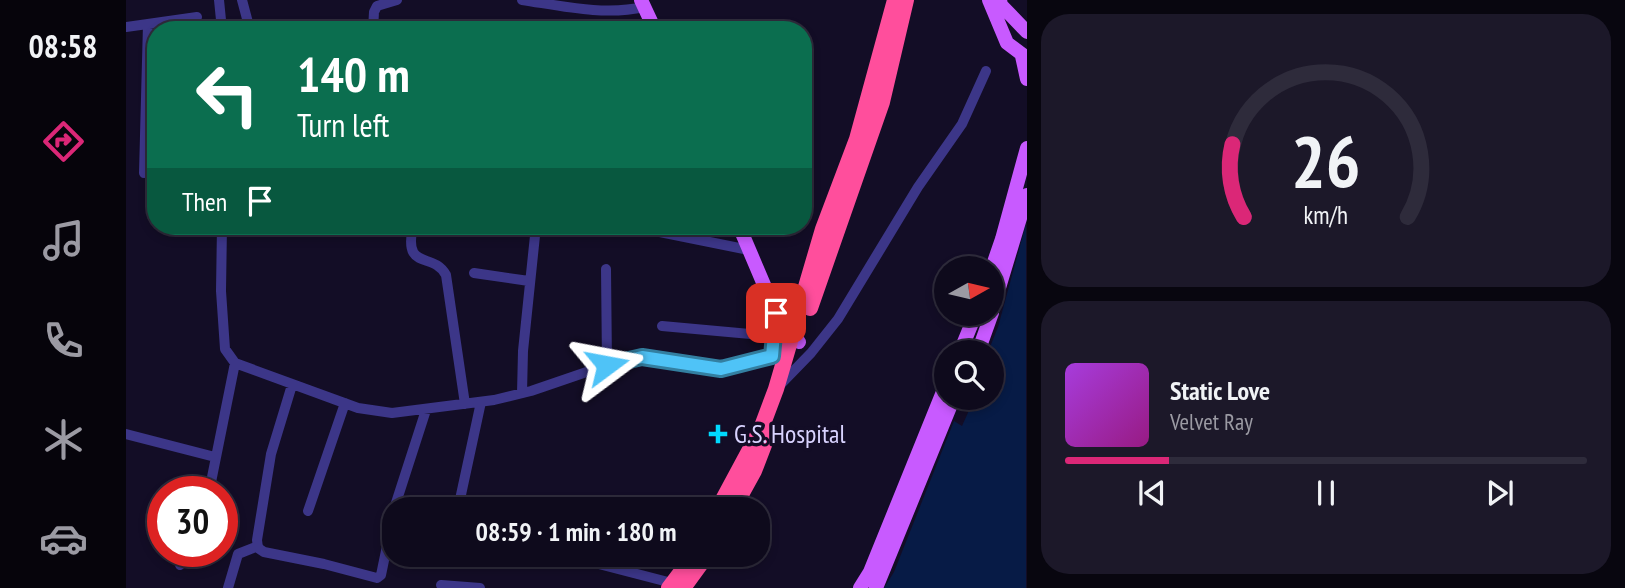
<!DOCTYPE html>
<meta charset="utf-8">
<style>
:root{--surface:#0e0a1c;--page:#1c1829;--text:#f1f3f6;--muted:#9b9aa3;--line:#2e2b3b;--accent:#db2777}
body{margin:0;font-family:"PT Sans Narrow",sans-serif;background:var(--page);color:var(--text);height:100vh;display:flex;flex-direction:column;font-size:26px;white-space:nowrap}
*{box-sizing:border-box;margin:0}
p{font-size:23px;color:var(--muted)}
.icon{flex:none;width:38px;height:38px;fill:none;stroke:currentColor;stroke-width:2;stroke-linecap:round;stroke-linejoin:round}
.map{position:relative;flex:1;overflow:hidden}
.panel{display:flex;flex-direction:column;gap:14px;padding:14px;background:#08060f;width:598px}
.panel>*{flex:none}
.top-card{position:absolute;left:21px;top:21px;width:665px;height:214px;border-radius:28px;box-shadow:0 4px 10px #0003,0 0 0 2px var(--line);background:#0b6e4f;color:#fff;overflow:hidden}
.needle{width:46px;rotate:82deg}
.buttons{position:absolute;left:808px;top:256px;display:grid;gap:14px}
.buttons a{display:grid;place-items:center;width:70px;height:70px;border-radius:50%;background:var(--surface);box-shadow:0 4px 10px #0003,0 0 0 2px var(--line);font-size:35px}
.speed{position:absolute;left:21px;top:476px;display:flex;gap:14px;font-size:35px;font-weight:700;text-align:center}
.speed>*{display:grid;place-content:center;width:91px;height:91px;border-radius:50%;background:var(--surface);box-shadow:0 4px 10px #0003,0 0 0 2px var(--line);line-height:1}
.speed .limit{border:10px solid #d22;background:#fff;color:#111}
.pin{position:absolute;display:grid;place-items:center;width:60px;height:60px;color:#fff;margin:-30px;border-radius:14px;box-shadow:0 4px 10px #0006}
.me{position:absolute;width:77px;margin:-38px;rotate:77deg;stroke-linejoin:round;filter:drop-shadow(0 0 5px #0008)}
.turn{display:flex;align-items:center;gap:24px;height:147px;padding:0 35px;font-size:32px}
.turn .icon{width:91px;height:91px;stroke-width:2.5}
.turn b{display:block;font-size:49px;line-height:60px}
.then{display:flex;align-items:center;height:66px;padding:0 35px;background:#0003;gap:14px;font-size:26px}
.panel .tile{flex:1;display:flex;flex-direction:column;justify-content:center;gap:10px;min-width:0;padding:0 24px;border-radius:28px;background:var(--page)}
.panel .dial{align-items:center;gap:0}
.dial svg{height:182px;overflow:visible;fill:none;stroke:var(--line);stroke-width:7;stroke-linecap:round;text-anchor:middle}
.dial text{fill:var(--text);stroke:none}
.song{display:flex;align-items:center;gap:21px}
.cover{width:84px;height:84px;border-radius:10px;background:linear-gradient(135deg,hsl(280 70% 55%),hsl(310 70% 35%))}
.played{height:7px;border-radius:4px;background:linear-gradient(90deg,var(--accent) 20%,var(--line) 20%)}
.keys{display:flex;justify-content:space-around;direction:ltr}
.trip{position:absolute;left:256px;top:497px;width:388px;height:70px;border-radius:28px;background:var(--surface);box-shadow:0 4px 10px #0003,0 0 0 2px var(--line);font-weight:600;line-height:70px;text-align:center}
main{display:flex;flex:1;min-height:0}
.dock{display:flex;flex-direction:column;width:126px;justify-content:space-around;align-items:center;background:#06040b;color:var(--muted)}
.dock .icon{width:49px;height:49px}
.dock .active{color:var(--accent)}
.dock b{font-size:32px;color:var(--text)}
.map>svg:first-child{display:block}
.water{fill:#071b46}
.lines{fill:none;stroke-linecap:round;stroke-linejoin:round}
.minor{stroke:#3c3688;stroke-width:10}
.major{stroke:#c85aff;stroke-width:14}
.highway{stroke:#ff4e9c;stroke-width:16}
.route-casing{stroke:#337fa1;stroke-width:18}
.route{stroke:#4fc3f7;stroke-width:12}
.poi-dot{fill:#00dafe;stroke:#130d26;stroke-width:2.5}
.labels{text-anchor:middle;stroke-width:7;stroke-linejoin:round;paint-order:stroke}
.poi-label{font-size:26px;fill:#d9d3ff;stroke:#130d26;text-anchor:start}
</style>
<main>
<nav class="dock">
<b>08:58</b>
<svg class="icon active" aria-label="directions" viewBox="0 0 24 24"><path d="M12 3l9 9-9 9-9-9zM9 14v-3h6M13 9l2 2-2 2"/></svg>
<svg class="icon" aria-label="music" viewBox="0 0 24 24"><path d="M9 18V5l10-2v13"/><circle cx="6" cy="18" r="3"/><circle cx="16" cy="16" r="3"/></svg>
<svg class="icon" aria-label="phone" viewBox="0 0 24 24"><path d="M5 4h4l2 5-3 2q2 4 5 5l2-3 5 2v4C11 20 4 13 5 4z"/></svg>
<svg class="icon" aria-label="climate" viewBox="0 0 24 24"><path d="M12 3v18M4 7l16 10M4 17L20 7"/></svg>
<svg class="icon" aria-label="car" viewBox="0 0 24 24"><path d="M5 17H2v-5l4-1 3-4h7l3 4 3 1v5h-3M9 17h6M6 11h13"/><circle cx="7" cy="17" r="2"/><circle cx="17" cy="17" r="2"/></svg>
</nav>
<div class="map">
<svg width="901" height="588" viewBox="0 0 901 588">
<rect width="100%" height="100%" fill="#130d26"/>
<!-- water -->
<path class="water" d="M900,224V588H758L768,572L828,421L836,426L849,397H866V352H862L872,327Z"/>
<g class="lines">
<!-- minor -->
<path class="minor" d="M93,0L96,30
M116,0L124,30
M396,0C436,6 478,16 518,7
M0,27L71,17
M247,30L248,12L251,6L271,0
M18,173L22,24
M96,226L95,291L99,349L109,363L232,408L266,413L368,400L405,391L481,365L516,357L595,369L646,356L657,362
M287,226C277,272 307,251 320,275L339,404
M408,226L428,228L436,226
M519,229L623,250
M480,269L481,365
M348,273L403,281
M536,326L647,336
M646,356L650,313
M166,385L145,454L131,540L132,548L138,552L198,564L251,578L255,575L268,512
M652,387L685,353L712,319L792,187L836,124L860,71
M396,393L397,351L410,226
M0,434L89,457
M83,492L109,363
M333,504L355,402
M491,505L501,509
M268,509L300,410
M556,509L558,502
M182,511L219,403
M438,555L546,583
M547,555L566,558
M54,565L61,551
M315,585L354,588
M102,588L112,554L132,546"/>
<!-- major -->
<path class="major" d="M515,0L529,30
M863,0L881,43L901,58
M874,0L875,5L901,32
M896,56L901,79
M613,226L650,313L673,342
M866,268L876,239L901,148
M866,311L901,195
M834,352L850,313
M852,352L866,313
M734,588L744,572L821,382
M750,588L828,397"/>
<!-- highway -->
<path class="highway" d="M684,308L756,102L780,0
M592,509L635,429L650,389L697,229L731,139L769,0
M607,509L628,471L643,432
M543,588L568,555
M557,588L581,555"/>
</g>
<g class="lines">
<!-- route casing -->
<g class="route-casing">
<path id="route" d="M481,365L516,357L595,369L646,356L650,313"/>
</g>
<!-- route -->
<use href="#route" class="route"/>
</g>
<!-- markers -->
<path class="poi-dot" d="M588.5 423.5h7v7h7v7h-7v7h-7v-7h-7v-7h7z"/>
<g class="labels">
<!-- poi labels -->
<g class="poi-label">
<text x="608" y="443">G.S. Hospital</text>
</g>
</g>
</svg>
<div class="buttons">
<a><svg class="needle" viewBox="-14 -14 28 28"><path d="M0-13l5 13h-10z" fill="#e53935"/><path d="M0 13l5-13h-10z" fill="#9b9aa3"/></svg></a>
<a><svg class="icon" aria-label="search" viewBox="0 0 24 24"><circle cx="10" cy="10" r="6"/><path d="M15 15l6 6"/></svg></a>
</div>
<div class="speed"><div class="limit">30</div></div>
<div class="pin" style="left:650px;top:313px;background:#d93025"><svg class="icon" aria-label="arrive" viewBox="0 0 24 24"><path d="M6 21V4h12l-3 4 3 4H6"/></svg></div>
<svg class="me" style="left:481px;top:365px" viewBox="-20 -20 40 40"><path d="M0-17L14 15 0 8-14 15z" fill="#4fc3f7" stroke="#fff" stroke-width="4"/></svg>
<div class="trip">08:59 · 1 min · 180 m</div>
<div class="top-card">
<div class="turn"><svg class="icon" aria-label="left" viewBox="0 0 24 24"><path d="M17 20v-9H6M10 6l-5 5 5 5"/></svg><div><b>140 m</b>Turn left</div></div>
<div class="then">Then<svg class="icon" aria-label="arrive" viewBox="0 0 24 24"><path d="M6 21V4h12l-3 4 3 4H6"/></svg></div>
</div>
</div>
<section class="panel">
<div class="tile dial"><svg viewBox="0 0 100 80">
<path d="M14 69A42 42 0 1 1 86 69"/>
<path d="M14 69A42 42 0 0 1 9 37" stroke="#db2777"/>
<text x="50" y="56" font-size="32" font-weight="700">26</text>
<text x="50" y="72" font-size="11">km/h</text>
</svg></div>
<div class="tile">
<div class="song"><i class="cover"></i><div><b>Static Love</b><p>Velvet Ray</p></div></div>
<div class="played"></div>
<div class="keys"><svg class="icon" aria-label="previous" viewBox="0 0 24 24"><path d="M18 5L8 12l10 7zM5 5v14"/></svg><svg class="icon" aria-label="pause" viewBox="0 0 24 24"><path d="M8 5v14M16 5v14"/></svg><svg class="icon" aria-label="next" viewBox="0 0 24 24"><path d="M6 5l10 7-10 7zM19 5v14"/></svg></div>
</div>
</section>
</main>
